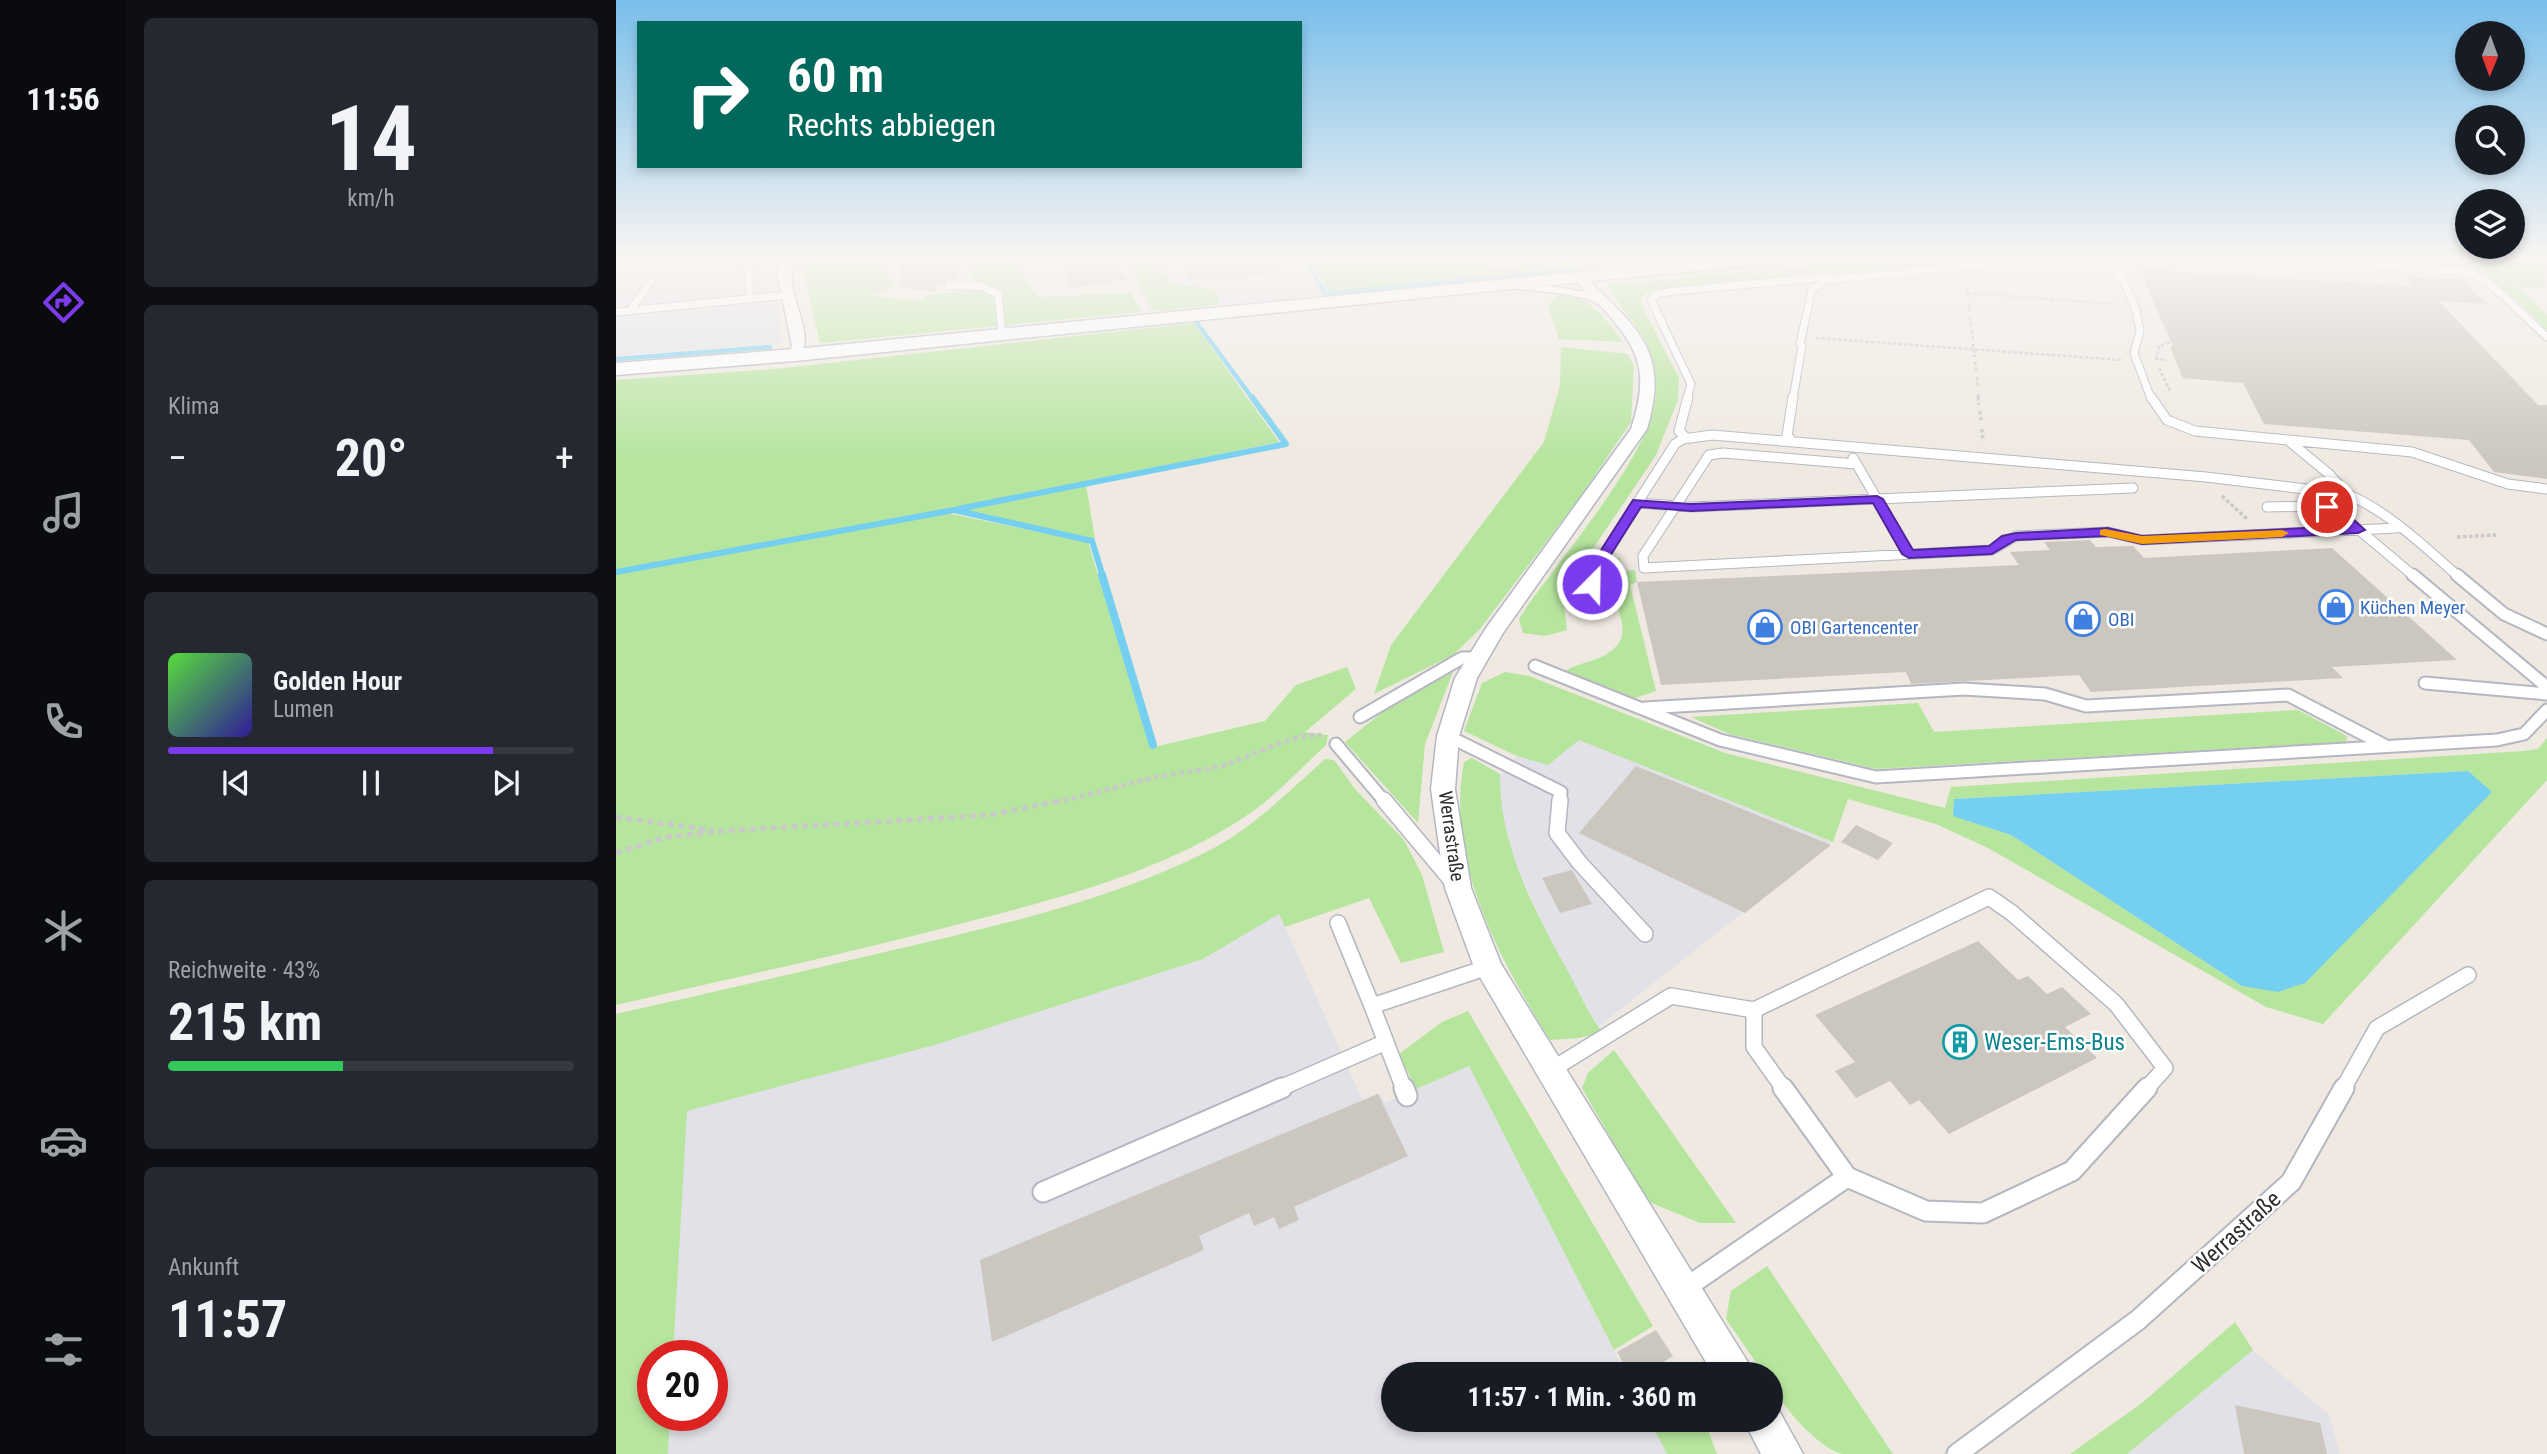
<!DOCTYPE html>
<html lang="de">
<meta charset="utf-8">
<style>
:root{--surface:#171b24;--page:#242831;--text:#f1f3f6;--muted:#9ea1a6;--line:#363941;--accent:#7c3aed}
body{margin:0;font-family:"Roboto Condensed",sans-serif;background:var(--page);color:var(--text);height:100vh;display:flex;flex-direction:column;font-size:26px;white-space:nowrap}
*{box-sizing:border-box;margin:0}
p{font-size:23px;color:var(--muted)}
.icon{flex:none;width:38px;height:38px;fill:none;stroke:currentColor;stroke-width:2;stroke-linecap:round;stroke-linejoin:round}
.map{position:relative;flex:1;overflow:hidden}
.panel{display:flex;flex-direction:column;gap:18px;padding:18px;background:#0d0f14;width:490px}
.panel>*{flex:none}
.hud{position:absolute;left:21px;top:21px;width:665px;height:147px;border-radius:0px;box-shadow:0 4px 10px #0003;background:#00695c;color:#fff;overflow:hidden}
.needle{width:46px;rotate:181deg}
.fabs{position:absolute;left:1839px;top:21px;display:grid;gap:14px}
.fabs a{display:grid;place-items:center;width:70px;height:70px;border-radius:50%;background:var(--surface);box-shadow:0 4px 10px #0003;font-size:35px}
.speed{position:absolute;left:21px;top:1340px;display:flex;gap:14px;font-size:35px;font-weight:700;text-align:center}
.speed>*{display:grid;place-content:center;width:91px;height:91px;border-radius:50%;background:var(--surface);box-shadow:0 4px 10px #0003;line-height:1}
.speed .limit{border:10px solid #d22;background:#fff;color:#111}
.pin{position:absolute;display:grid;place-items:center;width:60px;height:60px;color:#fff;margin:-30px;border:4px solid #fff;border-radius:50%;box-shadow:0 2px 7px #0007}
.me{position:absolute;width:77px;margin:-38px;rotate:23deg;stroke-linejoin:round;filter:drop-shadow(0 0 5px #0008)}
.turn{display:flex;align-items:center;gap:24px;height:147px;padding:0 35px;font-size:32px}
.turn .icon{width:91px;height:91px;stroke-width:2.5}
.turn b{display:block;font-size:49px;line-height:60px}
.big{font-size:52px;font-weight:700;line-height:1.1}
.panel .widget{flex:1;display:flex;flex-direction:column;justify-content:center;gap:10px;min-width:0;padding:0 24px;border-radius:10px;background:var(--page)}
.panel .dial{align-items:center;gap:0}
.dial b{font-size:91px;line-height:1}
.song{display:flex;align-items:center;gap:21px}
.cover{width:84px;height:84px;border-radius:10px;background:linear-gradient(135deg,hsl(110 70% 55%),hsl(250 70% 35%))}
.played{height:7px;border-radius:4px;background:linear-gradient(90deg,var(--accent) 80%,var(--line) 80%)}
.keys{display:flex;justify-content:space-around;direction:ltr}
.heat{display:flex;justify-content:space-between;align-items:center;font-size:38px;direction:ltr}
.charge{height:10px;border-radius:5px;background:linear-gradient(90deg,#34c759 43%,var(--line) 0)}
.trip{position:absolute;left:765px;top:1362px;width:402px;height:70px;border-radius:35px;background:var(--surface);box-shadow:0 4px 10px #0003;font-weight:700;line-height:70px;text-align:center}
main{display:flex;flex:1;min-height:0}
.dock{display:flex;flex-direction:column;width:126px;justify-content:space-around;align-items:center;background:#090b0e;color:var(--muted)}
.dock .icon{width:49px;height:49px}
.dock .active{color:var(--accent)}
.dock b{font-size:32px;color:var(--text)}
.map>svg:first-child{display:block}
.industrial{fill:#e3e1e8}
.green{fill:#b6e59e;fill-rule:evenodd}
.water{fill:#75cff0}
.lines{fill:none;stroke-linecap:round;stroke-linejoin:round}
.stream-far2{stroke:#75cff0;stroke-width:4.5}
.stream-far1{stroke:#75cff0;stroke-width:6}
.stream{stroke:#75cff0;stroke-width:8}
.building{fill:#cbc7bf}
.service-far4-casing{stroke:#b4b7c1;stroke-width:9}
.service-far3-casing{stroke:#b4b7c1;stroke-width:11}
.service-far2-casing{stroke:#b4b7c1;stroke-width:15}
.service-far1-casing{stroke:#b4b7c1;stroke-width:18}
.service-casing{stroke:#b4b7c1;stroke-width:23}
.minor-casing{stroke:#b4b7c1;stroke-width:3}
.secondary-casing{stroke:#b4b7c1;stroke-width:3}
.path-far3{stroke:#c9c9c9;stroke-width:2.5;stroke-dasharray:3.5 2;stroke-linecap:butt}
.path-far2{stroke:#c9c9c9;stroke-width:3.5;stroke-dasharray:3.5 2.5;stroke-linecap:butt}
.path-far1{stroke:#c9c9c9;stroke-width:4.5;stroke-dasharray:5 3.5;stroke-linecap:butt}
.path{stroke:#c9c9c9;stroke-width:5;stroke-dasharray:6 4.5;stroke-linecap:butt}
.service-far4{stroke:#fff;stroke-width:7}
.service-far3{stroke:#fff;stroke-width:9}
.service-far2{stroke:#fff;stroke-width:11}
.service-far1{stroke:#fff;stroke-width:15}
.service{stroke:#fff;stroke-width:19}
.minor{fill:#fff;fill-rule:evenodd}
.secondary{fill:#fff;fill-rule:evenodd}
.route{fill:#7c3aed;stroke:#51269a;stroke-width:2}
.slow{fill:#f59e0b}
.labels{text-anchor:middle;stroke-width:5;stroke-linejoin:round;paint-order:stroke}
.shop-label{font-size:19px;fill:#366cbe;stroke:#fff;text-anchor:start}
.street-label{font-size:19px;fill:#2e2e2e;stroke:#fff}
.near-culture-label{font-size:23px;fill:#0d838f;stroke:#fff;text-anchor:start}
.near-street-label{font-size:23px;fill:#2e2e2e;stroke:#fff}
</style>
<main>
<nav class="dock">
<b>11:56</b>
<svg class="icon active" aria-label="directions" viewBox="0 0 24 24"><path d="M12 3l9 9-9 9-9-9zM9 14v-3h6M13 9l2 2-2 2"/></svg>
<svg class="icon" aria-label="music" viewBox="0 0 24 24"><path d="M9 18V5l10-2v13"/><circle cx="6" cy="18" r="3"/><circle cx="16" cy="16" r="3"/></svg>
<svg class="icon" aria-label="phone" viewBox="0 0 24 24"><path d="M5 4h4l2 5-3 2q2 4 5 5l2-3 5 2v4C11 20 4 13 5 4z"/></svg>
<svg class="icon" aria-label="climate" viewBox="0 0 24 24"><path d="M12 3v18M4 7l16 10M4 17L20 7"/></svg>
<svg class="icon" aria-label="car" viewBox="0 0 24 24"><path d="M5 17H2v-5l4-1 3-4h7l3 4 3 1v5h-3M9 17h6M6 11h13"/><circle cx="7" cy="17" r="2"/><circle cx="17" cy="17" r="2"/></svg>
<svg class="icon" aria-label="filters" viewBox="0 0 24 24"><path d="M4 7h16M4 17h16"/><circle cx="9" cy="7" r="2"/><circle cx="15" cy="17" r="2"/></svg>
</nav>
<section class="panel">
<div class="widget dial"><b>14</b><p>km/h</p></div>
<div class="widget"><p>Klima</p>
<div class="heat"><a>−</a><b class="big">20°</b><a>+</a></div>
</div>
<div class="widget">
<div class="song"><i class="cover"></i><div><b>Golden Hour</b><p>Lumen</p></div></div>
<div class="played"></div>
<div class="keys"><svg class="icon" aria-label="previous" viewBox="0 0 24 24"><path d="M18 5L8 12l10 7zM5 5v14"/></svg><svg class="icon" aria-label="pause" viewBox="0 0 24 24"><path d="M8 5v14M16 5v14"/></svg><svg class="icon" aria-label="next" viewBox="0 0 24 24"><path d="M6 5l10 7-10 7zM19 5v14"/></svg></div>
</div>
<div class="widget"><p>Reichweite · 43%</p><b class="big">215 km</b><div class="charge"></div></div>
<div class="widget"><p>Ankunft</p><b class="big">11:57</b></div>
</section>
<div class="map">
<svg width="1931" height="1454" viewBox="0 0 1931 1454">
<rect width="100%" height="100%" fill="#efe9e1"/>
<!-- industrial -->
<path class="industrial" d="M0,259H148L161,303L167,343L0,356Z
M506,259H510L538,311L597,288L556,284L534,259H686L707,296L535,312Z
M963,739L1216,842L982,1027L934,940L897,857L884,803V774L901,756L932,764Z
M663,913L746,1099L763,1093L769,1103L853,1066L1010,1374H777V1419H1033L1051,1454H52L54,1416H96V1356H57L70,1111L319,1045L587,959Z
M1637,1350L1713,1415L1724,1454H1511Z"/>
<!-- green -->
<path class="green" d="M187,259H267L277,285L255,296L303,301L313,295L352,291L356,281L352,259H397L421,297L515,293L525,312L204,343L185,261Z
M510,259H534L556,284L597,288L603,296L602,305L538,311Z
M694,259H863L873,269L954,260L959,267L712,292Z
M1189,259H1239L999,281L1019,277Z
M1260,259H1398L1051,289L1035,291L1025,296V304L1063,378L1062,400L1040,455L956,580L948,605L951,630L929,636L907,633L903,619C938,563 1040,453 1040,390C1041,380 1039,368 1036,358C1029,330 1004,311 992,285Z
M1700,259H1892L1931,263L1929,285L1931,289L1904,287L1880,267L1931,314V330C1901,302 1883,276 1842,268Z
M944,292C978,301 987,315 1007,342L943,339L932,306Z
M578,323L663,442L321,511L472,542L534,748L649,721L680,685L731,667L740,689L689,732L712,735L710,745C684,769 657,799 627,818C544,872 445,898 351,922C234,953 117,978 0,1005V380L159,369Z
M945,347L1012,354L1018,366L1015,422L964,497L864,629L837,655L758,694L775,645L928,442L944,385Z
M470,485L479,539L346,510Z
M999,558H1004L1005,571L1019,570L1021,582L1014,585L1040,691L1019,698L949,671C964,662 981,662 995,651C1027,627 981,596 999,558Z
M837,672L809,744L802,823L729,742L768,711Z
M889,672L913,676L1109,753L1329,808L1335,787L1908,751L1922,749L1931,738V780L1707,1024L1650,1007L1372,848L1320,824L1232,799L1217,842L963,740L932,765L901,756L848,731L866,683ZM1852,771L1626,986L1395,835L1337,815L1338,799Z
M1302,703L1318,732L1682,710L1731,736L1730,742L1260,769L1113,734L1075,717Z
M856,758L884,774C883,846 920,914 954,975C964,994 973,1015 986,1032L963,1038L934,1040C884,959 829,862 848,762Z
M709,759L718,760L739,789L788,840L806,875L828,952L785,963L753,898L669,927L663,914L587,959L319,1045L71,1111L57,1356H37V1416H54L52,1454H0V1014C97,992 193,970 290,947C389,924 501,898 592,851C637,828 672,792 709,759Z
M852,1011L1037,1326L998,1350L853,1066L800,1089L783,1054L826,1022Z
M998,1050L1120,1223H1084L1031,1201L966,1088L972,1073Z
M1151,1266L1277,1454C1261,1454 1241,1454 1226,1454C1202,1448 1155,1398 1155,1374H1148L1110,1319L1115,1291Z
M1619,1322L1637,1350L1511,1454H1454L1526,1403Z
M1033,1419H1088L1101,1454H1051Z"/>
<!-- water -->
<path class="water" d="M1852,771L1876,792L1689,983L1662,992L1626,986L1395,835L1337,816L1338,799Z"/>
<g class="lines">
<!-- stream-far2 -->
<path class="stream-far2" d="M689,259L709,294L959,270
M581,323L637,399
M0,359L154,347"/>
<!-- stream-far1 -->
<path class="stream-far1" d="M342,509L670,444L636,397
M0,572L338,510L476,541L487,577"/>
<!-- stream -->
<path class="stream" d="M486,575L537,745"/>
</g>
<!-- building -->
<path class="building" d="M283,259H340L342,280L320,283L322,292L285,288Z
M443,259H496L513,279L455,288Z
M572,259H661L662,274L571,281Z
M1522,266L1553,268L1555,271L1797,286L1787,276L1845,279L1871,304L1823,301L1922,405H1931V479L1878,472L1853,440L1648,424L1627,383L1567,378L1554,347H1557Z
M1474,540L1480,547L1517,546L1528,558L1716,548L1841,660L1716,667L1727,678L1475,692L1463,675L1295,684L1290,672L1045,685L1021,582L1403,565L1394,552L1434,550L1428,542Z
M1020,766L1215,845L1129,913L963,833Z
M1240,825L1277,843L1262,860L1225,842Z
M956,870L976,904L944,913L926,878Z
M1362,941L1402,980L1412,976L1431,994L1446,987L1475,1014L1449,1027L1481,1058L1333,1134L1303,1100L1294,1105L1274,1081L1240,1098L1219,1071L1239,1062L1199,1015Z
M762,1094L792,1156L678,1207L683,1220L663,1229L658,1217L638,1226L633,1213L583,1236L588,1250L376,1342L364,1260Z
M1040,1330L1057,1356L1028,1374H1013L1001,1352Z
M1619,1405L1704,1423L1711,1454H1628Z"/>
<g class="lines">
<!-- service-far4 casing -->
<g class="service-far4-casing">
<path id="service-far4" d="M10,259H82
M132,259L134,299
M502,259L505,263
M1041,259L1050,268
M1444,259H1455
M1490,259L1507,280L1520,310L1524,331L1518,353L1535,399
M1671,259L1851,272L1871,281L1931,337
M332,286H365L382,294L386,333
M14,311L36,280
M0,312L172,295
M1071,399L1075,384L1035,300L1042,294L1058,291L1212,277
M1177,399L1186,346L1184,344L1196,290L1210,280L1421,260"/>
</g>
<!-- service-far3 casing -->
<g class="service-far3-casing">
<path id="service-far3" d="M1535,397L1551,420L1579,431L1796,452L1892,484L1931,489
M1069,437L1063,431L1072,397
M1175,440L1171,436L1177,397
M1673,441L1713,474L1731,494
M1237,458L1293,554
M1240,464L1107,453L1093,455L1027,556L1028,568L1376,550L1400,536L1492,532L1526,540L1781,528
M1022,503L1075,507L1517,488
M1651,507L1703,506L1723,513L1799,577
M977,577V572L1059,444L1067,439L1096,435L1590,477L1731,494C1773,512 1809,547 1843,577"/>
</g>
<!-- service-far2 casing -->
<g class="service-far2-casing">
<path id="service-far2" d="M977,575L978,602
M1797,575L1931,687
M1841,575L1888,614L1931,634
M919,666L1104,740L1260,777L1881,740L1908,734L1931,710
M1809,683L1931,694
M1029,708L1348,689L1429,694L1470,706L1672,695L1770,746
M744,717L846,658H861
M832,736L945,792L944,802
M720,744L769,802"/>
</g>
<!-- service-far1 casing -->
<g class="service-far1-casing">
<path id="service-far1" d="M768,800L835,880
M944,800L941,833L963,862L1029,934
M722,923L756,1006
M935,1070L1055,996L1138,1010
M662,1089L770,1042
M788,1089L756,1006L872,967
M1168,1089L1138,1047V1010L1373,897L1396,913L1500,1004L1549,1068L1530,1089
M1727,1089L1761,1028L1852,975"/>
</g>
<!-- service casing -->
<g class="service-casing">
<path id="service" d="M788,1088L791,1096
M1167,1088L1231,1177
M1231,1177L1310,1211L1367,1213L1456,1171L1531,1088
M427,1192L666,1088
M1068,1289L1231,1177
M1341,1454L1522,1320L1675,1182L1728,1088"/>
</g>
<!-- minor casing -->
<g class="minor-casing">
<path id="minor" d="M167,259H179C165,291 201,330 184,358L179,359L172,355L176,346L161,272Z
M963,273L967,274C1019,328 1055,348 1031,429L887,633L861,678L843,736L839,789L855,888L885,964L1131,1361L1137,1374H1097L858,967L829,888L815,789L821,736L839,678L870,628L1015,429C1030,382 1029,357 996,319C991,313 984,303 976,301C952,292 922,292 896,288L890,284L896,280L970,292L957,277Z
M1155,1403L1160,1405L1187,1454H1145L1127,1419H1155Z"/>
</g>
<!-- secondary casing -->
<g class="secondary-casing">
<path id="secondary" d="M1097,259H1153L1145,264L179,361L0,375V363L179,349Z"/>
</g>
<!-- path-far3 -->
<path class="path-far3" d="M1902,259L1931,262
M1511,261L1527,266
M1351,287L1353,300
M1352,293L1500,304
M1353,304L1354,312
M1354,317L1355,325
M1356,330L1357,339
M1200,338L1506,360
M1357,344L1359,357
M1539,359L1551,360
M1540,360L1543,346L1555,342
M1359,362L1360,372
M1543,368L1554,391
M1361,377L1362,388
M1362,394V399"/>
<!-- path-far2 -->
<path class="path-far2" d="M1362,397L1363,405
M1364,411L1365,422
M1366,429L1367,441
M1606,496L1631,519
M1841,537L1880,535"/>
<!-- path-far1 -->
<path class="path-far1" d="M439,802C471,796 501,786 533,779C558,772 584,772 608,765C637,756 677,733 705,735"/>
<!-- path -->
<path class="path" d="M0,817L96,830
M0,853L50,837L106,831L374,815L447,800"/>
<!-- service-far4 -->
<use href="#service-far4" class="service-far4"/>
<!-- service-far3 -->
<use href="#service-far3" class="service-far3"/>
<!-- service-far2 -->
<use href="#service-far2" class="service-far2"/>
<!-- service-far1 -->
<use href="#service-far1" class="service-far1"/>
<!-- service -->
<use href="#service" class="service"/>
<!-- minor -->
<use href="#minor" class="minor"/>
<!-- secondary -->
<use href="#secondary" class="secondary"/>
</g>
<!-- sky -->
<linearGradient id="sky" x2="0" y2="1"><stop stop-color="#7abfeb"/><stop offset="0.56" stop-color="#f8f5f2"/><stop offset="1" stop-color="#f8f5f2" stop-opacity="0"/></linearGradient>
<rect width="1931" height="462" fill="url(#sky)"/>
<!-- route -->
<path class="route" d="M1261,496L1267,499L1297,550L1373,546L1386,536L1400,533L1492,528L1526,536L1731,526L1707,510L1705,507L1711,503L1727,510L1749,530L1742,533L1526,544L1492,536L1400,540L1376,554L1293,558L1286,554L1257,503L1075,511L1025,507L984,572L980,587L976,588L969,584L971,572L1017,500L1075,504Z"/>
<!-- slow -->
<path class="slow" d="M1489,529L1526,536L1666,530L1673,533L1666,537L1526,544L1484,535V530Z"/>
<!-- icons -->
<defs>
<g id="shop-ring" transform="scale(1.75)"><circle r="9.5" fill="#fff" stroke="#3f7fe0" stroke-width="1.5"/><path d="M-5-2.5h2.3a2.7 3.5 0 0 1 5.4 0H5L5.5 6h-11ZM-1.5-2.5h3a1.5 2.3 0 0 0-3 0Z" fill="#3f7fe0"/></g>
<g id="building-ring" transform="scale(1.75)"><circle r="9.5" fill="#fff" stroke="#0f9aa8" stroke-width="1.5"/><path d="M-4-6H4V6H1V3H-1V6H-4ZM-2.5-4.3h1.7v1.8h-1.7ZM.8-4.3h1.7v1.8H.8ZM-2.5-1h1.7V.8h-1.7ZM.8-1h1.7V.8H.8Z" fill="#0f9aa8"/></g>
</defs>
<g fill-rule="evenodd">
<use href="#shop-ring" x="1720" y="607"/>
<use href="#shop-ring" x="1467" y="619"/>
<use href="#shop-ring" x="1149" y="627"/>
<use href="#building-ring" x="1344" y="1042"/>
</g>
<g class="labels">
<!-- shop labels -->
<g class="shop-label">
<text x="1744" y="614">Küchen Meyer</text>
<text x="1492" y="626">OBI</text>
<text x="1174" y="634">OBI Gartencenter</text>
</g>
<!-- street labels -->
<g class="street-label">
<text transform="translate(836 836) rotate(82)" y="7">Werrastraße</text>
</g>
<!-- near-culture labels -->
<g class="near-culture-label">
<text x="1368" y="1050">Weser-Ems-Bus</text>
</g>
<!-- near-street labels -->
<g class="near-street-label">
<text transform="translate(1620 1232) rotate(-42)" y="8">Werrastraße</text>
</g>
</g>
</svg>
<div class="fabs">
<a><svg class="needle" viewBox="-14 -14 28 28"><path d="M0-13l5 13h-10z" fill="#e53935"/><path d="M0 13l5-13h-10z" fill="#9ea1a6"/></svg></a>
<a><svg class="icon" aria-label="search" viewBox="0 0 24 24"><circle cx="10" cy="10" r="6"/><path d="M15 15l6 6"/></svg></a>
<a><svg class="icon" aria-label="layers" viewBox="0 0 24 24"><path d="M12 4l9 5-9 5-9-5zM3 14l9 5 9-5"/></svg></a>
</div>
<div class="speed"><div class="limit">20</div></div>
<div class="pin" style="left:1711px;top:507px;background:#d93025"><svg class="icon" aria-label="arrive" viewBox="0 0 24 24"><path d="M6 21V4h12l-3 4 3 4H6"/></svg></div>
<svg class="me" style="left:976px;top:584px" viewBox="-20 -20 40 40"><circle r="17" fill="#7c3aed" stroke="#fff" stroke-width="3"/><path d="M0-11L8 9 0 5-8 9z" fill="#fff"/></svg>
<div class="trip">11:57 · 1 Min. · 360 m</div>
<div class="hud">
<div class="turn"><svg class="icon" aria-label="right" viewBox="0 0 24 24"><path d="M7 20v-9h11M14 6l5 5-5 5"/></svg><div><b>60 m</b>Rechts abbiegen</div></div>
</div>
</div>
</main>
